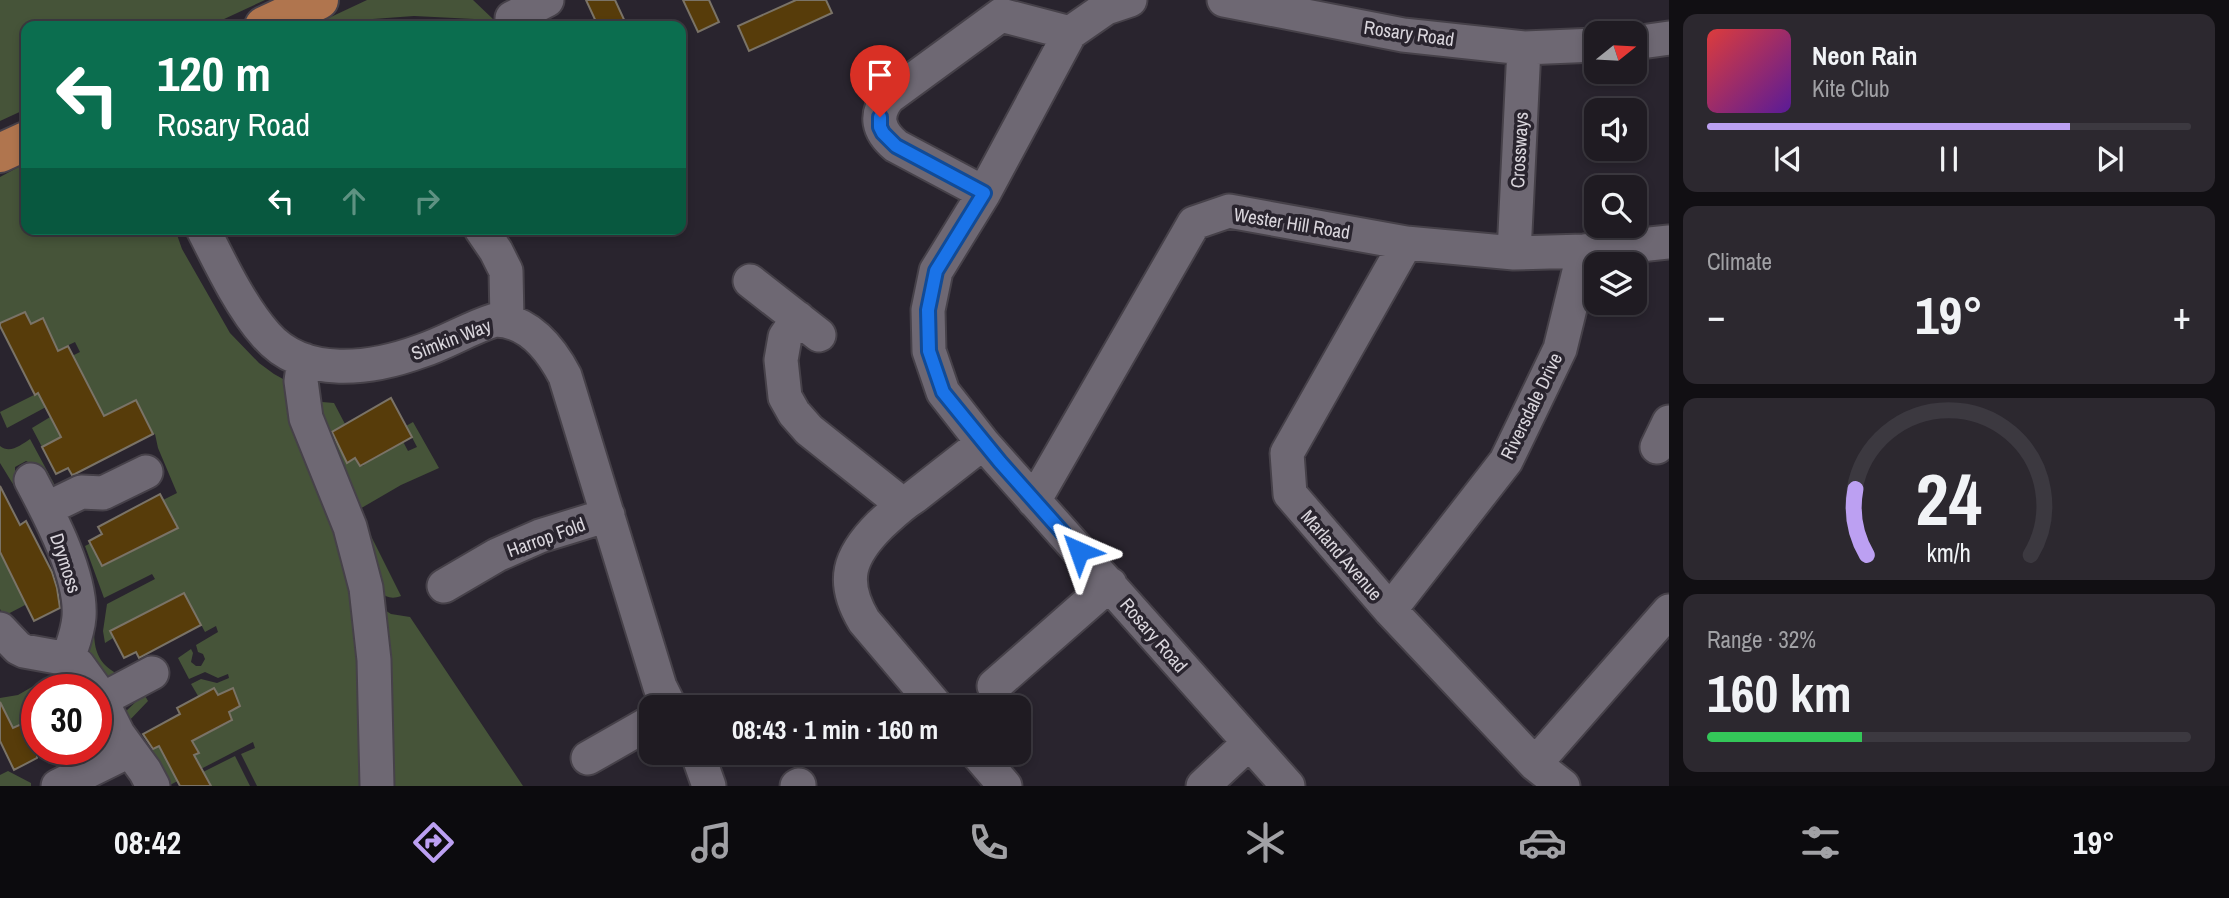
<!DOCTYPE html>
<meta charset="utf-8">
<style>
:root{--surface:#1f1b22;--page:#2c282f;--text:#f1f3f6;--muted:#a1a1a5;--line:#3c3940;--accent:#bca0f2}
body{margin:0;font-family:"Archivo Narrow",sans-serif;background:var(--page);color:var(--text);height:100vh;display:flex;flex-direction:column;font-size:26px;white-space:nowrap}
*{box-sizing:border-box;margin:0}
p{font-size:23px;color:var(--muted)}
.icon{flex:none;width:38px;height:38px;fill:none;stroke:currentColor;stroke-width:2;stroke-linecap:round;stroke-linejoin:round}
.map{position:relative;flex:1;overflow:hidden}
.panel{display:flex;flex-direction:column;gap:14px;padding:14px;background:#110f13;width:560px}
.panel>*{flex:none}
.guide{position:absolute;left:21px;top:21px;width:665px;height:214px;border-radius:14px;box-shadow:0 4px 10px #0003,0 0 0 2px var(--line);background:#0b6e4f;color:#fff;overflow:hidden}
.needle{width:46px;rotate:72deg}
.controls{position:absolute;left:1584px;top:21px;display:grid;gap:14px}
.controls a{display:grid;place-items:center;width:63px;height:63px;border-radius:14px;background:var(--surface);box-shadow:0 4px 10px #0003,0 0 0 2px var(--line);font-size:35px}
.speed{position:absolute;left:21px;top:674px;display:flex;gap:14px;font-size:35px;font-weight:700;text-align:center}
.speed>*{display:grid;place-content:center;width:91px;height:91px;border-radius:50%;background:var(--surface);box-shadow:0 4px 10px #0003,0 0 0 2px var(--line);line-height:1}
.speed .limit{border:10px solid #d22;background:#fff;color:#111}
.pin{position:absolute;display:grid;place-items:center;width:60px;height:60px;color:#fff;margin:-72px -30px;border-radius:50% 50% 50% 0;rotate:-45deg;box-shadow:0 0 7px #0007}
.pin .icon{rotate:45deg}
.me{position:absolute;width:77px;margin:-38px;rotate:317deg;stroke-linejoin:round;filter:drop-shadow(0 0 5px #0008)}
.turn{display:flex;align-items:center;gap:24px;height:147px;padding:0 21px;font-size:32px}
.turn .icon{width:91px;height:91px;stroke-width:2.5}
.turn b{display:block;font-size:49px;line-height:60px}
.lanes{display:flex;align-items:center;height:66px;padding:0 21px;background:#0003;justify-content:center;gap:35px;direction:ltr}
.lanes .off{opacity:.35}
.big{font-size:52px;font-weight:700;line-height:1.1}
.panel .card{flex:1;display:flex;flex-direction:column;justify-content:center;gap:10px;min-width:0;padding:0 24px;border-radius:14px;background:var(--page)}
.panel .dial{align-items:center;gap:0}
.dial svg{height:182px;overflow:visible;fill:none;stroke:var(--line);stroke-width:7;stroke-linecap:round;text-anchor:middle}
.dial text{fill:var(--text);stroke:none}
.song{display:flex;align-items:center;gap:21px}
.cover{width:84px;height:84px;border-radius:10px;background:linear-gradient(135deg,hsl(0 70% 55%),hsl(270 70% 35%))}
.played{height:7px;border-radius:4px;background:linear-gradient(90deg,var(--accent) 75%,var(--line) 75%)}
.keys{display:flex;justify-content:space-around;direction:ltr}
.heat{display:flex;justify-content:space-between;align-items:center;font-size:38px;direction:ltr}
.charge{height:10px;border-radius:5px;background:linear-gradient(90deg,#34c759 32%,var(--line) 0)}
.trip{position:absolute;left:639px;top:695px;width:392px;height:70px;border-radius:14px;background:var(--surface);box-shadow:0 4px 10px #0003,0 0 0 2px var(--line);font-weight:700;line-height:70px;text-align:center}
.dock{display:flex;height:112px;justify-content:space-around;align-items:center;background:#0c0b0e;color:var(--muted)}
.dock .icon{width:49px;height:49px}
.dock .selected{color:var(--accent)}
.dock b{font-size:32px;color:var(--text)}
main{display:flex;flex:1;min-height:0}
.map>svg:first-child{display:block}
.green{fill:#465439}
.building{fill:#573c0a;stroke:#7a7367;stroke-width:2}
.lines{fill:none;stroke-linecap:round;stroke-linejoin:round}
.minor-casing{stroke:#464149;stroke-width:37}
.highway-casing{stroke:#464149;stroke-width:42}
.minor{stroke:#6e6873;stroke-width:33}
.highway{stroke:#b0754e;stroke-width:38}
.route-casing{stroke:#114b97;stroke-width:18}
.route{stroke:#1a73e8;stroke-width:12}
.labels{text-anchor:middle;stroke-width:7;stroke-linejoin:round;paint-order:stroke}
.street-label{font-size:19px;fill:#d9d5dc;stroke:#29242e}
</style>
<main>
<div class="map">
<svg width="1669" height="786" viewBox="0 0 1669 786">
<rect width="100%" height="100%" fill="#29242e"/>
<!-- green -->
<path class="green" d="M0,0H265L209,26H26V109L0,121Z
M367,0H473L494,20L414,16L318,23Z
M26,163V229H175L182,249L230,333L259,363L274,374L292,384L361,604L370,786H257L241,754L255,748L253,742L170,785L152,750L159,746L164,756L191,757L199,752L192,741L232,721L229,712L240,706L233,688L218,695L214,688L209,691L201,701L191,684L201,679L217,683L229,678L228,674L218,678L205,672L189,679L178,658L191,649L193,653L191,662L196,666H201L205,659L203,654L198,652L196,645L218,632L216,626L205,632L184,593L110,631L113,638L105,643L103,631L107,604L155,579L152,574L104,598L85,546L91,543L103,566L177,529L163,500L177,493L158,448L155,434H153L136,400L42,447L32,428L85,396L88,385L77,365L53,369L28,382L26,379L80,352L75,342L54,352L43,318L31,324L24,312L0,323V177Z
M38,393L46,407L7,428L0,412Z
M310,401L334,403L345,424L330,433L322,416Z
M413,422L439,468L401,485L358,510L401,596C386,602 379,591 369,581L325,445L335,440L347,462L355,458L360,465L363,466L366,462L391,449L399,434L408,451L417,447L406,426Z
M30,439L58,491H56L34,465L26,461L15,467V471L32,504L27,507L0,463V446C10,454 21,445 30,439Z
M0,552L27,604L4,616L0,609Z
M374,603L391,614L410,617L523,786H381Z
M96,607C94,632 89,657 114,672L113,680C82,668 87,635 88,608Z
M56,673L62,674L78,689L37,690V717L14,729L10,722L0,735V698L18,695Z
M144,694L148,701L127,723L123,714Z
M235,756L250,786H211L203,772Z
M8,771L31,783V786H0V775Z"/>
<!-- building -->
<path class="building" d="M586,0H615L627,26H598Z
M683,0H709L719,22L698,32Z
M796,0H826L832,13L749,51L738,26Z
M25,312L31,324L43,318L58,351L68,346L104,416L136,400L153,434L75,474L72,475L68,468L56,474L42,447L61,437L38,393L35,395L0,326V323Z
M391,398L412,437L360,466L355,458L347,463L332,432Z
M0,486L20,525L26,521L52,572L57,588L60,608L34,621L0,552Z
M160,494L178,528L102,566L89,541L102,534L98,527Z
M184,593L201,625L139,658L136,652L124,658L110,631Z
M214,688L218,695L233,688L240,706L229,712L232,720L192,741L199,753L194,755L211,786H180L159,746L153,749L143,734L180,714L177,708Z
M0,702L13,728L37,717V758L14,770L0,741Z"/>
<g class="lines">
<!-- minor casing -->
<g class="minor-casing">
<path id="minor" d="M1130,0L1106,8L1070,33L984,193L936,271L928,310L929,351L943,392L983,443L1288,786
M1224,0L1403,35L1524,48L1596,45
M512,18L547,0
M1634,43L1669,38
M984,193L896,146C878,131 874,115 889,97L1001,15L1070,33
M203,229C220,263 241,307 266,335C304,379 372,369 421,351C446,343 469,328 495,320C528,320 551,349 565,376L660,687L670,707
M481,229L496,251L506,271L507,320
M1406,243L1287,453L1290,494L1390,610L1535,764L1563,786
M1514,253L1524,48
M750,281L819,335
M798,318L785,337L781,360L785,397L794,413L809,430L902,504
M304,360L301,381L306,418L350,527L366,588L374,660L377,786
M1657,447L1669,422
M31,480C50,516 82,576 79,617C78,632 72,646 68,659
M1034,501L1194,223L1229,211L1406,243L1514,253L1584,251L1669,242
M46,509L81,492L103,493L146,472
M444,586L497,555L540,536L608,515
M1390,610L1506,461L1560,349L1584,251
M0,629L18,648L24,651L68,659L78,665L96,690
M994,686L1110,584
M96,690L118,734L145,771L153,786
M101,700L152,673
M937,707L864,621C840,581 849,556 880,525C891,515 901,505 914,497L983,443
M697,752L709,786
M976,752L1005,786
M588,758L651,722
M1535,764L1669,611
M58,786L129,751
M797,786L799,785
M1203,786L1249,743"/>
</g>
<!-- highway casing -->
<g class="highway-casing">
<path id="highway" d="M264,26L319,0
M0,153L26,141"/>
</g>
<!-- minor -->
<use href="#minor" class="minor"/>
<!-- highway -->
<use href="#highway" class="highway"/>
</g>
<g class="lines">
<!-- route casing -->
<g class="route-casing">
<path id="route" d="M880,117V127L883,133L896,146L984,193L936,271L928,310L929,351L943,392L1000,462L1079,551"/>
</g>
<!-- route -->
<use href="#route" class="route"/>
</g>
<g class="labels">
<!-- street labels -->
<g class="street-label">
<text transform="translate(1409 33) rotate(8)" y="7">Rosary Road</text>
<text transform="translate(1519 150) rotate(-87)" y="7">Crossways</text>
<text transform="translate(1292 223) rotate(9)" y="7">Wester Hill Road</text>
<text transform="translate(451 339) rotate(-21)" y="7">Simkin Way</text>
<text transform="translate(1531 406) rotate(-64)" y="7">Riversdale Drive</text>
<text transform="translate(546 537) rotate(-20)" y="7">Harrop Fold</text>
<text transform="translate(1342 555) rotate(49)" y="7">Marland Avenue</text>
<text transform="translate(66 563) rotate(72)" y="7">Drymoss</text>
<text transform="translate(1154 635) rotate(49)" y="7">Rosary Road</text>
</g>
</g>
</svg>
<div class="controls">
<a><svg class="needle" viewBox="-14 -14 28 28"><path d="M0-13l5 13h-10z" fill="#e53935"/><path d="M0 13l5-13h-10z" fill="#a1a1a5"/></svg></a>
<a><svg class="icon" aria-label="sound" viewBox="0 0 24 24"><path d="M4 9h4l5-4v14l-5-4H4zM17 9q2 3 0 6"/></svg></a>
<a><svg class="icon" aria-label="search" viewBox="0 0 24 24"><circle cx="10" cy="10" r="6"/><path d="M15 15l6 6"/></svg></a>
<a><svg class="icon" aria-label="layers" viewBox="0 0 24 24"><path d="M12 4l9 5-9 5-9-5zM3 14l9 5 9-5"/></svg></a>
</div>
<div class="speed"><div class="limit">30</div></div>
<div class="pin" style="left:880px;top:117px;background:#d93025"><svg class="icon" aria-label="arrive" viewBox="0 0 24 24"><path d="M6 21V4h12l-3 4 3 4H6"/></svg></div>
<svg class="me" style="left:1079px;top:551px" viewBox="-20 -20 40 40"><path d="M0-17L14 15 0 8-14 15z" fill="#1a73e8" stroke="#fff" stroke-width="4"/></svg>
<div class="trip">08:43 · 1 min · 160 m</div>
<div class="guide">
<div class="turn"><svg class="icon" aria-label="left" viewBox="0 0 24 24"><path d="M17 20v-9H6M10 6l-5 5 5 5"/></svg><div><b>120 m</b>Rosary Road</div></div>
<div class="lanes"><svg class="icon" aria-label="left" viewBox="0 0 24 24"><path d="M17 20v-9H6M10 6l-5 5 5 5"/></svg><svg class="icon off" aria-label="ahead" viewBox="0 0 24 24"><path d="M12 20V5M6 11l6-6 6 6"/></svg><svg class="icon off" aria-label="right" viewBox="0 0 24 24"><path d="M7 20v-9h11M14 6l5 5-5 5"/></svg></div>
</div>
</div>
<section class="panel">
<div class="card">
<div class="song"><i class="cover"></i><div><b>Neon Rain</b><p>Kite Club</p></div></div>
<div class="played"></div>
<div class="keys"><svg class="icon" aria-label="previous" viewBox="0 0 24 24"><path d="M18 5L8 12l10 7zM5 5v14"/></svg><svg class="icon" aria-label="pause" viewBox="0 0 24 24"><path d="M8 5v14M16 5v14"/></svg><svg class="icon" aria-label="next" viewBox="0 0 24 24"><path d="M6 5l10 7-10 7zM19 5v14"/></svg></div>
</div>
<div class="card"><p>Climate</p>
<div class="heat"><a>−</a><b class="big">19°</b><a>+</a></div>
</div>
<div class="card dial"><svg viewBox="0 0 100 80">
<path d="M14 69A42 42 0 1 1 86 69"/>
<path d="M14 69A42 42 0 0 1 9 40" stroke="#bca0f2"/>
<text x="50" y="56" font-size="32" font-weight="700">24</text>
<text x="50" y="72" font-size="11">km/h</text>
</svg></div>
<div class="card"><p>Range · 32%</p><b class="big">160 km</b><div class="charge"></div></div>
</section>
</main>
<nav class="dock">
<b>08:42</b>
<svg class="icon selected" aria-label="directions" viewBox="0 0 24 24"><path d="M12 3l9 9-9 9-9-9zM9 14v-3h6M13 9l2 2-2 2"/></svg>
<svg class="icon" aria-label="music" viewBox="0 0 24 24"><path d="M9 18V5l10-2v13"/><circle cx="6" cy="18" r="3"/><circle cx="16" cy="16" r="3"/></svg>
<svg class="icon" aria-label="phone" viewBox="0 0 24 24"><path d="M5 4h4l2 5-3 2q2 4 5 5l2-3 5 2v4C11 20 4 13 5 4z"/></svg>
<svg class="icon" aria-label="climate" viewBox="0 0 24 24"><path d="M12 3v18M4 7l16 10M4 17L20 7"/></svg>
<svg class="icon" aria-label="car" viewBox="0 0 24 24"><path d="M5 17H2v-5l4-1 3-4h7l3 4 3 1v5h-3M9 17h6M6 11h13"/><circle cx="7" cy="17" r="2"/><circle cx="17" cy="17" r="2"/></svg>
<svg class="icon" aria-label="filters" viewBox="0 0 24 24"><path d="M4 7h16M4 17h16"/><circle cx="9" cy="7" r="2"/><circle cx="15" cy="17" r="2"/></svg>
<b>19°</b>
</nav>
